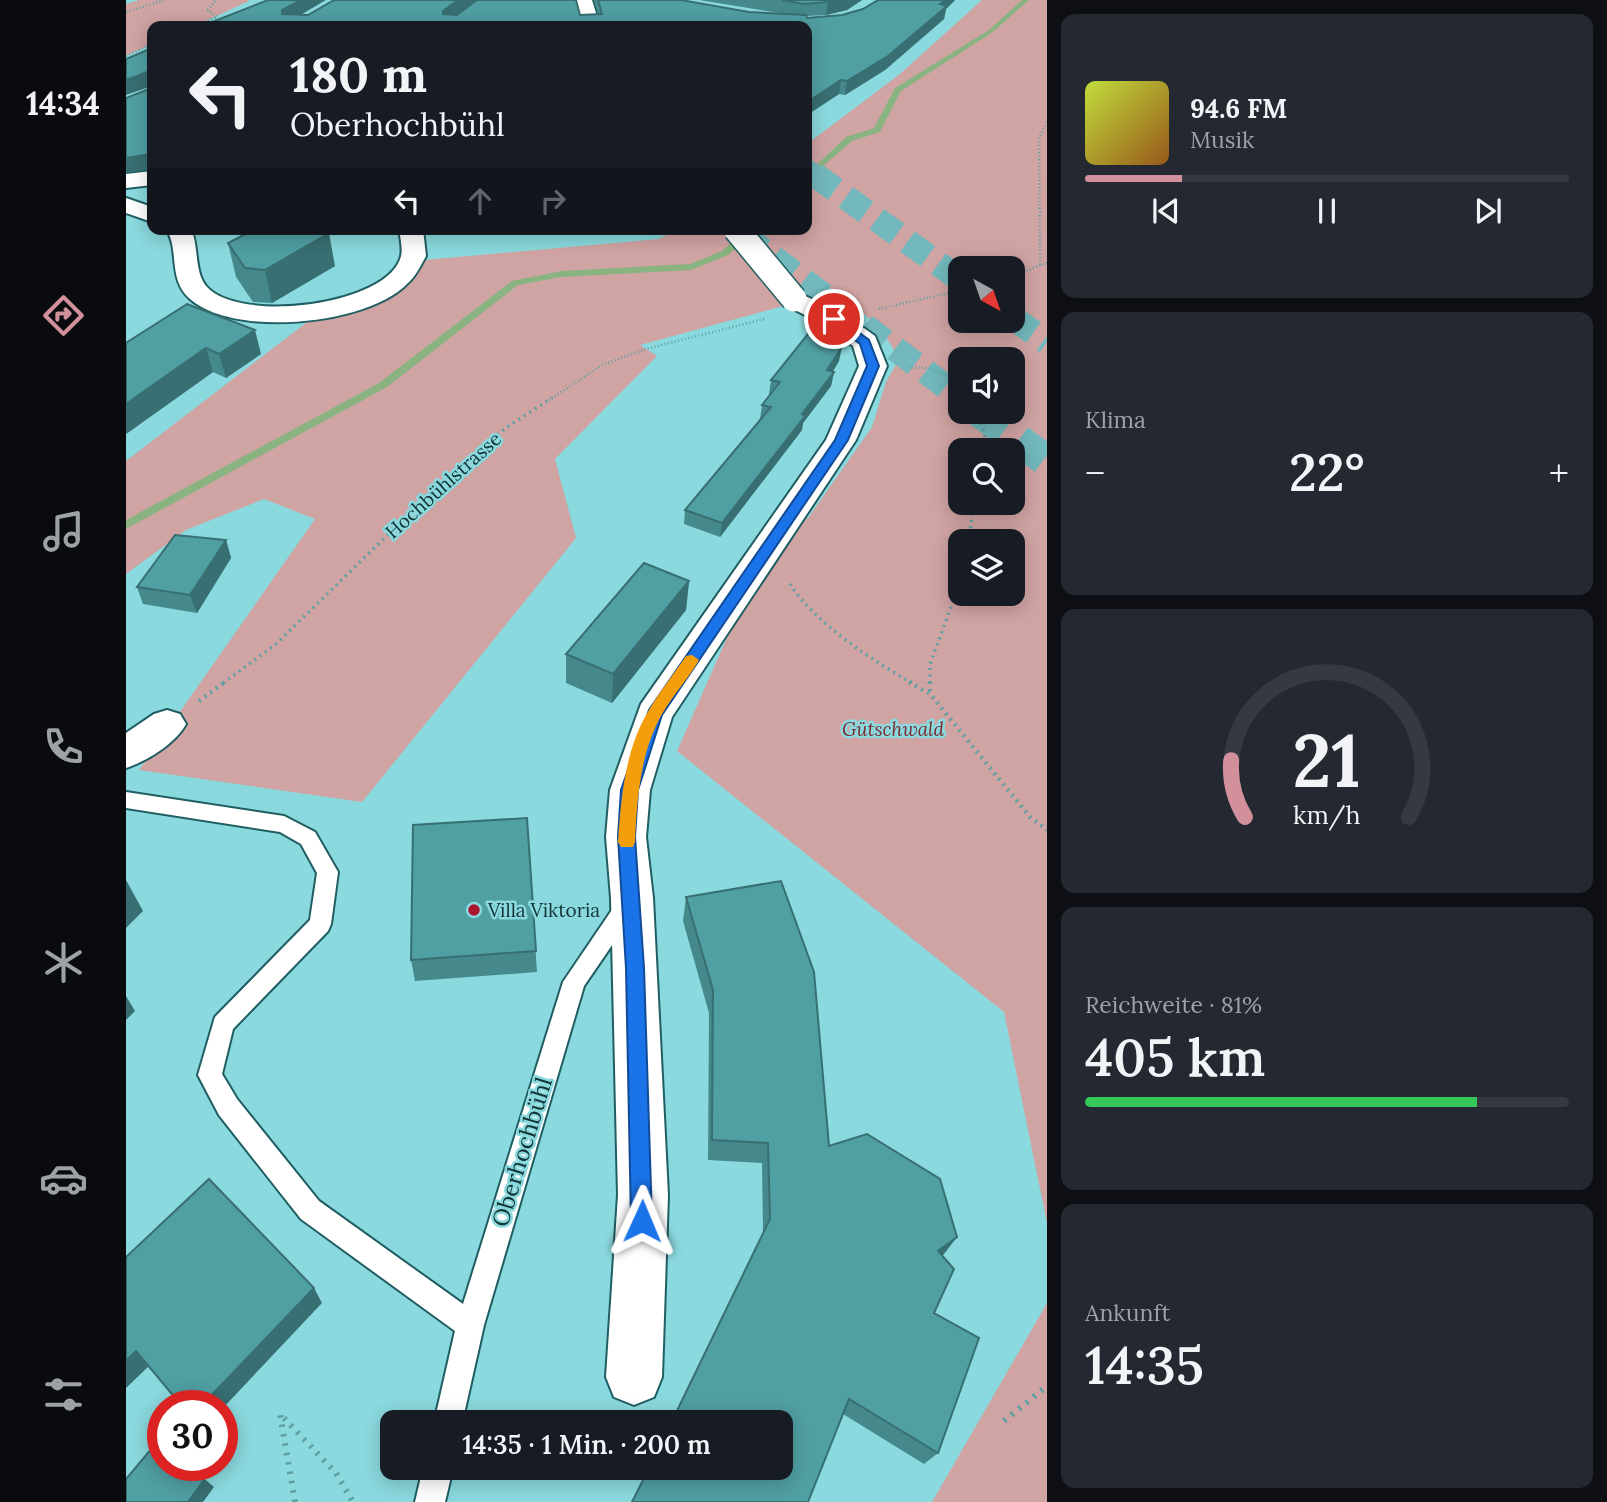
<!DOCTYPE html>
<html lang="de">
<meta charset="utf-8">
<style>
:root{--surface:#171b24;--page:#242831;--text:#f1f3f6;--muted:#9ea1a6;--line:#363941;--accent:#d28f9c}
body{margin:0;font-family:Lora,serif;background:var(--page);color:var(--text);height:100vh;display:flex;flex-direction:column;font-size:26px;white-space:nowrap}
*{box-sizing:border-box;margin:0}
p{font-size:23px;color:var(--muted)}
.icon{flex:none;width:38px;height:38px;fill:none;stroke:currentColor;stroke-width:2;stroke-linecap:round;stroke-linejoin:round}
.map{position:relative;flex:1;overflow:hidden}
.drawer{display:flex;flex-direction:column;gap:14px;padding:14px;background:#0d0f14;width:560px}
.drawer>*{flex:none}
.top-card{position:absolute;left:21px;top:21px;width:665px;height:214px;border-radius:14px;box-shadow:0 4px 18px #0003;background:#171b24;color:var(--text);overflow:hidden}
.needle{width:46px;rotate:140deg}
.fabs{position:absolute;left:822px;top:256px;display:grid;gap:14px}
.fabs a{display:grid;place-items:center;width:77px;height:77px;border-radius:14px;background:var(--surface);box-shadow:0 4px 18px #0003;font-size:35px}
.speed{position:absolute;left:21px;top:1390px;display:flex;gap:14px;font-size:35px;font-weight:700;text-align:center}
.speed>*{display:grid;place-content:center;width:91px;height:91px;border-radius:50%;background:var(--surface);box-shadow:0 4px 18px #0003;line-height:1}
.speed .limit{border:10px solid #d22;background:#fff;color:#111}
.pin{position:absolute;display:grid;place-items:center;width:60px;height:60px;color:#fff;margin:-30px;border:4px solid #fff;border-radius:50%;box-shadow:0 2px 7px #0007}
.me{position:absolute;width:77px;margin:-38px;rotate:1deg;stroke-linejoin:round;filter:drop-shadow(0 0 5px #0008)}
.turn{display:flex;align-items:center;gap:24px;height:147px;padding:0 28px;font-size:32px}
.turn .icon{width:91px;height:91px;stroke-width:2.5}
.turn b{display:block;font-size:49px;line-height:60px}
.lanes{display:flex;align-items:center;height:66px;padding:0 28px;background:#0003;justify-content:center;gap:35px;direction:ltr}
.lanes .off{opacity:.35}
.big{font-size:52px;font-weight:600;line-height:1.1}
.drawer .card{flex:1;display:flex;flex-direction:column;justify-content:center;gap:10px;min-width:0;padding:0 24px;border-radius:14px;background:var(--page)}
.drawer .dial{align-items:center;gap:0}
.dial svg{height:182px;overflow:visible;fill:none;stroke:var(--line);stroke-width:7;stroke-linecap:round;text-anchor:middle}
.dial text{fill:var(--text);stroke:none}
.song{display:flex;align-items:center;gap:21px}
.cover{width:84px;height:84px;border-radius:10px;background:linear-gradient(135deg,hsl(70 70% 55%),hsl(30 70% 35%))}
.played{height:7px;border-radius:4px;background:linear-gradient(90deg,var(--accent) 20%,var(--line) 20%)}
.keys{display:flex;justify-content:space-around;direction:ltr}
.heat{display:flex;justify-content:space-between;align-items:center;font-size:38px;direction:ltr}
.charge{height:10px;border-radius:5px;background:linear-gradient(90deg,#34c759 81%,var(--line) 0)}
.trip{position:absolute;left:254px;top:1410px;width:413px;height:70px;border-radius:14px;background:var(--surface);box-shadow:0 4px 18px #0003;font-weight:600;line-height:70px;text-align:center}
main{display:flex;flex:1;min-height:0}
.dock{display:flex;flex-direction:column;width:126px;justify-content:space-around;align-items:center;background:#090b0e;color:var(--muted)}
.dock .icon{width:49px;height:49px}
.dock .selected{color:var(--accent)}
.dock b{font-size:32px;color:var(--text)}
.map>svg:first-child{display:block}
.green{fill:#d0a4a3;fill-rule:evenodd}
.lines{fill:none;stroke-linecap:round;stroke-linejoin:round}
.stream{fill:#89b381;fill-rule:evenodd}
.motorway-tunnel-far2{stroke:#72b8bc;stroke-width:20;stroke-dasharray:20 10;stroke-linecap:butt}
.motorway-tunnel-far1{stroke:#72b8bc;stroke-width:25;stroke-dasharray:25 13;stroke-linecap:butt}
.motorway-tunnel{stroke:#72b8bc;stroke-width:32;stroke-dasharray:32 17;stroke-linecap:butt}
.service-casing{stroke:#205e62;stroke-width:4}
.minor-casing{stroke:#205e62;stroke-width:4}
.path-far3{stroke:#60a0a3;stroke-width:2.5;stroke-dasharray:1 2.5;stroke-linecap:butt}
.path-far2{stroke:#60a0a3;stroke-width:3.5;stroke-dasharray:2 4.5;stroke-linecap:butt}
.path-far1{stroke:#60a0a3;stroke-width:4.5;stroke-dasharray:2 5;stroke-linecap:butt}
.path{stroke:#60a0a3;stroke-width:6;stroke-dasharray:2.5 7;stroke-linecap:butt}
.service{fill:#fff;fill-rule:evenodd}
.minor{fill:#fff;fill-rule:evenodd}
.minor-bridge-casing{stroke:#205e62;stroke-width:28;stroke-linecap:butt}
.minor-bridge{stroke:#fff;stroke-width:25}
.wall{fill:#45898c}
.shaded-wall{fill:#386f72}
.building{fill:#509fa3;stroke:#386f72;stroke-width:2}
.route{fill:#1a73e8;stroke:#114b97;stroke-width:2}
.slow{fill:#f59e0b}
.poi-dot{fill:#ab152e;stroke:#8ad9de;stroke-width:2.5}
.labels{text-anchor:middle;stroke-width:5;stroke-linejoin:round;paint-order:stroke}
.street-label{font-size:19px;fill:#123436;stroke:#8ad9de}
.park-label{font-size:19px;font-style:italic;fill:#7c2a2f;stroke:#8ad9de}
.poi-label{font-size:19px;fill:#123436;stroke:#8ad9de;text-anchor:start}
.near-street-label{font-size:23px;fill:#123436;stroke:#8ad9de}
</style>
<main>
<nav class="dock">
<b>14:34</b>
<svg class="icon selected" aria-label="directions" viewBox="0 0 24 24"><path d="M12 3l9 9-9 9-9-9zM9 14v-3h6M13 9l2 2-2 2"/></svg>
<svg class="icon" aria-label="music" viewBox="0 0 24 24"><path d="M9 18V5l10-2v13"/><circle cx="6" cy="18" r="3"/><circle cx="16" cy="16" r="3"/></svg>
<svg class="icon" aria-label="phone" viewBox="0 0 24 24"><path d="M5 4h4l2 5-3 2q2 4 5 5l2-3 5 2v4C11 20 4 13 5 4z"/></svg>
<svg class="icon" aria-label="climate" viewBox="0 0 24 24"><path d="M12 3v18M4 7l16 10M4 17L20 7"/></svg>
<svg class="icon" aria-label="car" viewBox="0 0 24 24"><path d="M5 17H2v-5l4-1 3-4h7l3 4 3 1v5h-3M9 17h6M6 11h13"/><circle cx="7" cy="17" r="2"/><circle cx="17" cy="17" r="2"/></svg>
<svg class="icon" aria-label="filters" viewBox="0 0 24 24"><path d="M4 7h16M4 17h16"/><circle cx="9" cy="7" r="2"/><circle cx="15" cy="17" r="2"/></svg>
</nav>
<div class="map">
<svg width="921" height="1502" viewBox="0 0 921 1502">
<rect width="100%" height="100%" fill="#8ad9de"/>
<!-- green -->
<path class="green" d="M13,0H122L123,1L69,26H26V44L0,56V4Z
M856,0H921V1223L878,1012L551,751L641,547L682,518L746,427L760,382L773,359C757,327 731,305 701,286L673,292L657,306L514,345L531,356L429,459L450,538L236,802L13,770L189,519L138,499L60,530L0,574V461L193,313L240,299L287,261L533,239L551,229H681V144L774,74ZM835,268H887V320H835ZM835,359H887V411H835ZM835,450H887V502H835ZM835,541H887V593H835Z
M921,1303V1502H806Z"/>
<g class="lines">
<!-- stream -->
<path class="stream" d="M896,0H903L867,32L775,91L754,132L726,141L681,180V174L720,137L748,128L769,88L863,30Z
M619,231L626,233L602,255L565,270L435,277L392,285L261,387L0,529V520L253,383L386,281L435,271L564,264L596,251Z"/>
<!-- motorway-tunnel-far2 -->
<path class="motorway-tunnel-far2" d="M681,169L691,176"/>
<!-- motorway-tunnel-far1 -->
<path class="motorway-tunnel-far1" d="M689,175L835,280
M617,235L835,398
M887,318L921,342"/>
<!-- motorway-tunnel -->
<path class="motorway-tunnel" d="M853,411L921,461"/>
<!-- service casing -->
<g class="service-casing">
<path id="service" d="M0,792L158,816L189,832L212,872L205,924L202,931L107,1029L96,1074L111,1099L193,1201L337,1304L437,982L492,901L500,898L508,901L511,907L508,913L458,986L358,1325L336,1423H308L329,1331L175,1219L93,1115L72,1075L89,1017L184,920L191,873L175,844L154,832L0,808Z
M297,1468H327L319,1502H289Z"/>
</g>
<!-- minor casing -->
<g class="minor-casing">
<path id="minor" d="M448,0H466L474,26H456Z
M26,171V185L0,188V174Z
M0,198L26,207V222L0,213Z
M40,229H65C73,246 68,271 80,286C112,324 263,306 275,256C277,249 274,237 273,229H297L300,256C295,265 290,276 282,283C243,325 108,338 64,299C41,279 54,249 40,229Z
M668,291L717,313L749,336L761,366L730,440L546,717L524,790L520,837L527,898L542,1195L536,1377L528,1397L508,1405L488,1397L480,1377L492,1195L485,898L480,837L484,790L515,704L700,440L733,366L727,346L699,325L659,305L655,299L659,293Z
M41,710L54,714L60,724C49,744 21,761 0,768V733L28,714Z"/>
</g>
<!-- path-far3 -->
<path class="path-far3" d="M0,12L38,0
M69,26L91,17L82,10L90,0
M0,56L26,44
M914,265L913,138L921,122
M887,275L921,263
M753,309L835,290
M782,367L802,368L835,382
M423,400L476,365L520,349L638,319"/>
<!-- path-far2 -->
<path class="path-far2" d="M849,411L859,434L857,450
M842,541L849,502
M664,584C688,622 747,661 786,683
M97,683L149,645L324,474L381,427L426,398
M804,683V664L835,580"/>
<!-- path-far1 -->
<path class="path-far1" d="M783,682L804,694L904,817L921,830
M804,682V694
M73,701L99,682"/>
<!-- path -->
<path class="path" d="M878,1421L921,1386
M169,1502L154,1414L210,1473L227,1502"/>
<!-- service -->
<use href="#service" class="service"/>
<!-- minor -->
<use href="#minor" class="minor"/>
<!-- minor-bridge casing -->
<g class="minor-bridge-casing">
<path id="minor-bridge" d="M610,229L668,299"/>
</g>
<!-- minor-bridge -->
<use href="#minor-bridge" class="minor-bridge"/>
</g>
<!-- wall -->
<path class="wall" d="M468,0H555L623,12L660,14L573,0H736L721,10L700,15L681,16V18L716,15L737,9L752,0H829L820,9L818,19L759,70L719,95L713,94L681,115V26L174,15L472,14Z
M102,243L209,266L146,303L127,302L110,277Z
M61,304L135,354L100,378L87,372L0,434V343Z
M713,361L706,372H708L705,386L677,423L676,430L594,537L558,524L559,510L635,419H634L636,405L644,394H643L645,380Z
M100,540L105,558L71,613L17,604L11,587Z
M563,581L560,610L486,703L440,683V654Z
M401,818L411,972L289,981L285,960Z
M560,897L703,1146L818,1254L816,1256L808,1313L812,1453L798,1464L717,1414L637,1233L636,1163L582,1160L583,1013L557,921Z"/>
<!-- shaded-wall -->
<path class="shaded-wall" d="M175,0H200L159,24L156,14V10Z
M332,0H351L318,24L317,11Z
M710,0H736L721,10L700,15L702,2Z
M819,0H829L820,9L818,19L759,70L719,95L721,81Z
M24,71L26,86L0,95V80Z
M715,80L713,94L681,115V102Z
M24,154L26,169L0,173V158Z
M329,229H368L330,235Z
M203,233L209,266L146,303L139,270Z
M129,330L135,354L100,378L93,354Z
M716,347L713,361L700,383L708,372L705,386L677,423L676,430L594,537L596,523L676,414Z
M80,348L87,372L0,434V404Z
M100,540L105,558L71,613L64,595Z
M563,581L560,610L486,703L487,674Z
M0,880L17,911L0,928Z
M0,996L9,1011L0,1020Z
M831,1237L818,1254L800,1268L812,1251Z
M188,1288L196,1303L96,1409V1405H76Z
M10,1351L25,1364L0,1388V1361Z
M60,1465H62L88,1487L77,1502H62Z"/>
<!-- building -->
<path class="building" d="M142,0H175L156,10V14L182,15L208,0H332L317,11V14L331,15L351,0H450L454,15L476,14L472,0H555L623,12L680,15L681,18L716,15L737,9L752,0H819L814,4L821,6L762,56L721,81L715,80L681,102V26H76Z
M656,0H710L702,2L678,4Z
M26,48V170H24V154L0,158V98L23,89L24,71L0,80V59Z
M129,229H194L203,233L139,270L119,268L102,243Z
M61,304L129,330L93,354L80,348L0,404V343Z
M690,324L716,347L701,370L708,372L676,414L679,416L596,523L559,510L645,407L636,405L654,382L645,380Z
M49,535L100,540L64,595L11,587Z
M518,563L563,581L487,674L440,654Z
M401,818L410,951L285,960L287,825Z
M655,881L688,972L703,1146L741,1134L814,1179L831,1237L812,1251L828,1269L808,1313L853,1338L812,1453L723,1399L682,1502H506L523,1468H654V1423H545L644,1219L642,1143L586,1140L587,990L560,897Z
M83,1179L188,1288L76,1405H55L10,1351L0,1361V1257Z
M32,1441L37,1445V1465H60L78,1480L62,1502H0V1479Z"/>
<!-- route -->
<path class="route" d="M704,317H712L743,340L753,366L722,440L536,715L512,790L509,837L518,968L526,1221L523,1229L516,1232L508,1229L505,1221L500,968L492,837L495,790L523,710L709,440L741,366L734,344L704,321Z"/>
<!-- slow -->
<path class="slow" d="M566,655L573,660C562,679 547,695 536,714C514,753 511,799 509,842L507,847H495L492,842C495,798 499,749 523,710C534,691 548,674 560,656Z"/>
<!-- markers -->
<circle class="poi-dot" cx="348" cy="910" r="7"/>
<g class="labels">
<!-- street labels -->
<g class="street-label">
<text transform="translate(317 485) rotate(-42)" y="7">Hochbühlstrasse</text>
</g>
<!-- park labels -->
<g class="park-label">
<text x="767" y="736">Gütschwald</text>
</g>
<!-- poi labels -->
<g class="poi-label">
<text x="362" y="917">Villa Viktoria</text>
</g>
<!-- near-street labels -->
<g class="near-street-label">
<text transform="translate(396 1152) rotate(-73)" y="8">Oberhochbühl</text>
</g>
</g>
</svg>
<div class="fabs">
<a><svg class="needle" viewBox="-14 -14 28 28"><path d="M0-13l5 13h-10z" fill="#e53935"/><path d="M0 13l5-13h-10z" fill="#9ea1a6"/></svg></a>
<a><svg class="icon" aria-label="sound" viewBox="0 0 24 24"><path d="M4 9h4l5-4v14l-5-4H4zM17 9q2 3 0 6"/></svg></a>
<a><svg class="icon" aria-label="search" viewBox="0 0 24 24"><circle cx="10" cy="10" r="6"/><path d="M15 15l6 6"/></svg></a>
<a><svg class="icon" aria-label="layers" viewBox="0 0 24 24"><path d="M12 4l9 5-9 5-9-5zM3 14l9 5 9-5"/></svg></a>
</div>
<div class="speed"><div class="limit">30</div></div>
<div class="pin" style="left:708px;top:319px;background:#d93025"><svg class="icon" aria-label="arrive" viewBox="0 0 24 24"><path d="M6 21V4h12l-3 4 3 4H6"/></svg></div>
<svg class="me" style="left:516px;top:1221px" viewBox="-20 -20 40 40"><path d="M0-17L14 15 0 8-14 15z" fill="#1a73e8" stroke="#fff" stroke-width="4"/></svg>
<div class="trip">14:35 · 1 Min. · 200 m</div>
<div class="top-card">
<div class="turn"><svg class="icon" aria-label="left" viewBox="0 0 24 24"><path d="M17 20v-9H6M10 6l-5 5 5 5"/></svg><div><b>180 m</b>Oberhochbühl</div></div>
<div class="lanes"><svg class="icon" aria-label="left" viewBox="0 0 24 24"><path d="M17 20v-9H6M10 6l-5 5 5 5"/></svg><svg class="icon off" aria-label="ahead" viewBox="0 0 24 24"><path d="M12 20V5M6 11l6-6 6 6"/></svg><svg class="icon off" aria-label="right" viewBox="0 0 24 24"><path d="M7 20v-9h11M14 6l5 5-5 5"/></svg></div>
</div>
</div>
<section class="drawer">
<div class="card">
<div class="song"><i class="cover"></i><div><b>94.6 FM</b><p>Musik</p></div></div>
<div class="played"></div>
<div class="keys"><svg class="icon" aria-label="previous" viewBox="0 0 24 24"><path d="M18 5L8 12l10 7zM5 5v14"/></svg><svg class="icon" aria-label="pause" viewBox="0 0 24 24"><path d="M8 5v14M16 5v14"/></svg><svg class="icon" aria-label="next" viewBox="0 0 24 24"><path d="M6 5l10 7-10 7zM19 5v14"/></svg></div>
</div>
<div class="card"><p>Klima</p>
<div class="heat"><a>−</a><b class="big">22°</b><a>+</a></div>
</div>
<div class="card dial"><svg viewBox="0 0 100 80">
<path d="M14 69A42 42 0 1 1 86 69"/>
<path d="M14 69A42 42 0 0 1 8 44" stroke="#d28f9c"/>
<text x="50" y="56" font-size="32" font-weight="700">21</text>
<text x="50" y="72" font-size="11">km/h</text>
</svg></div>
<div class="card"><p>Reichweite · 81%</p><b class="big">405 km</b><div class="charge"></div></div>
<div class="card"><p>Ankunft</p><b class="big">14:35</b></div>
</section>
</main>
